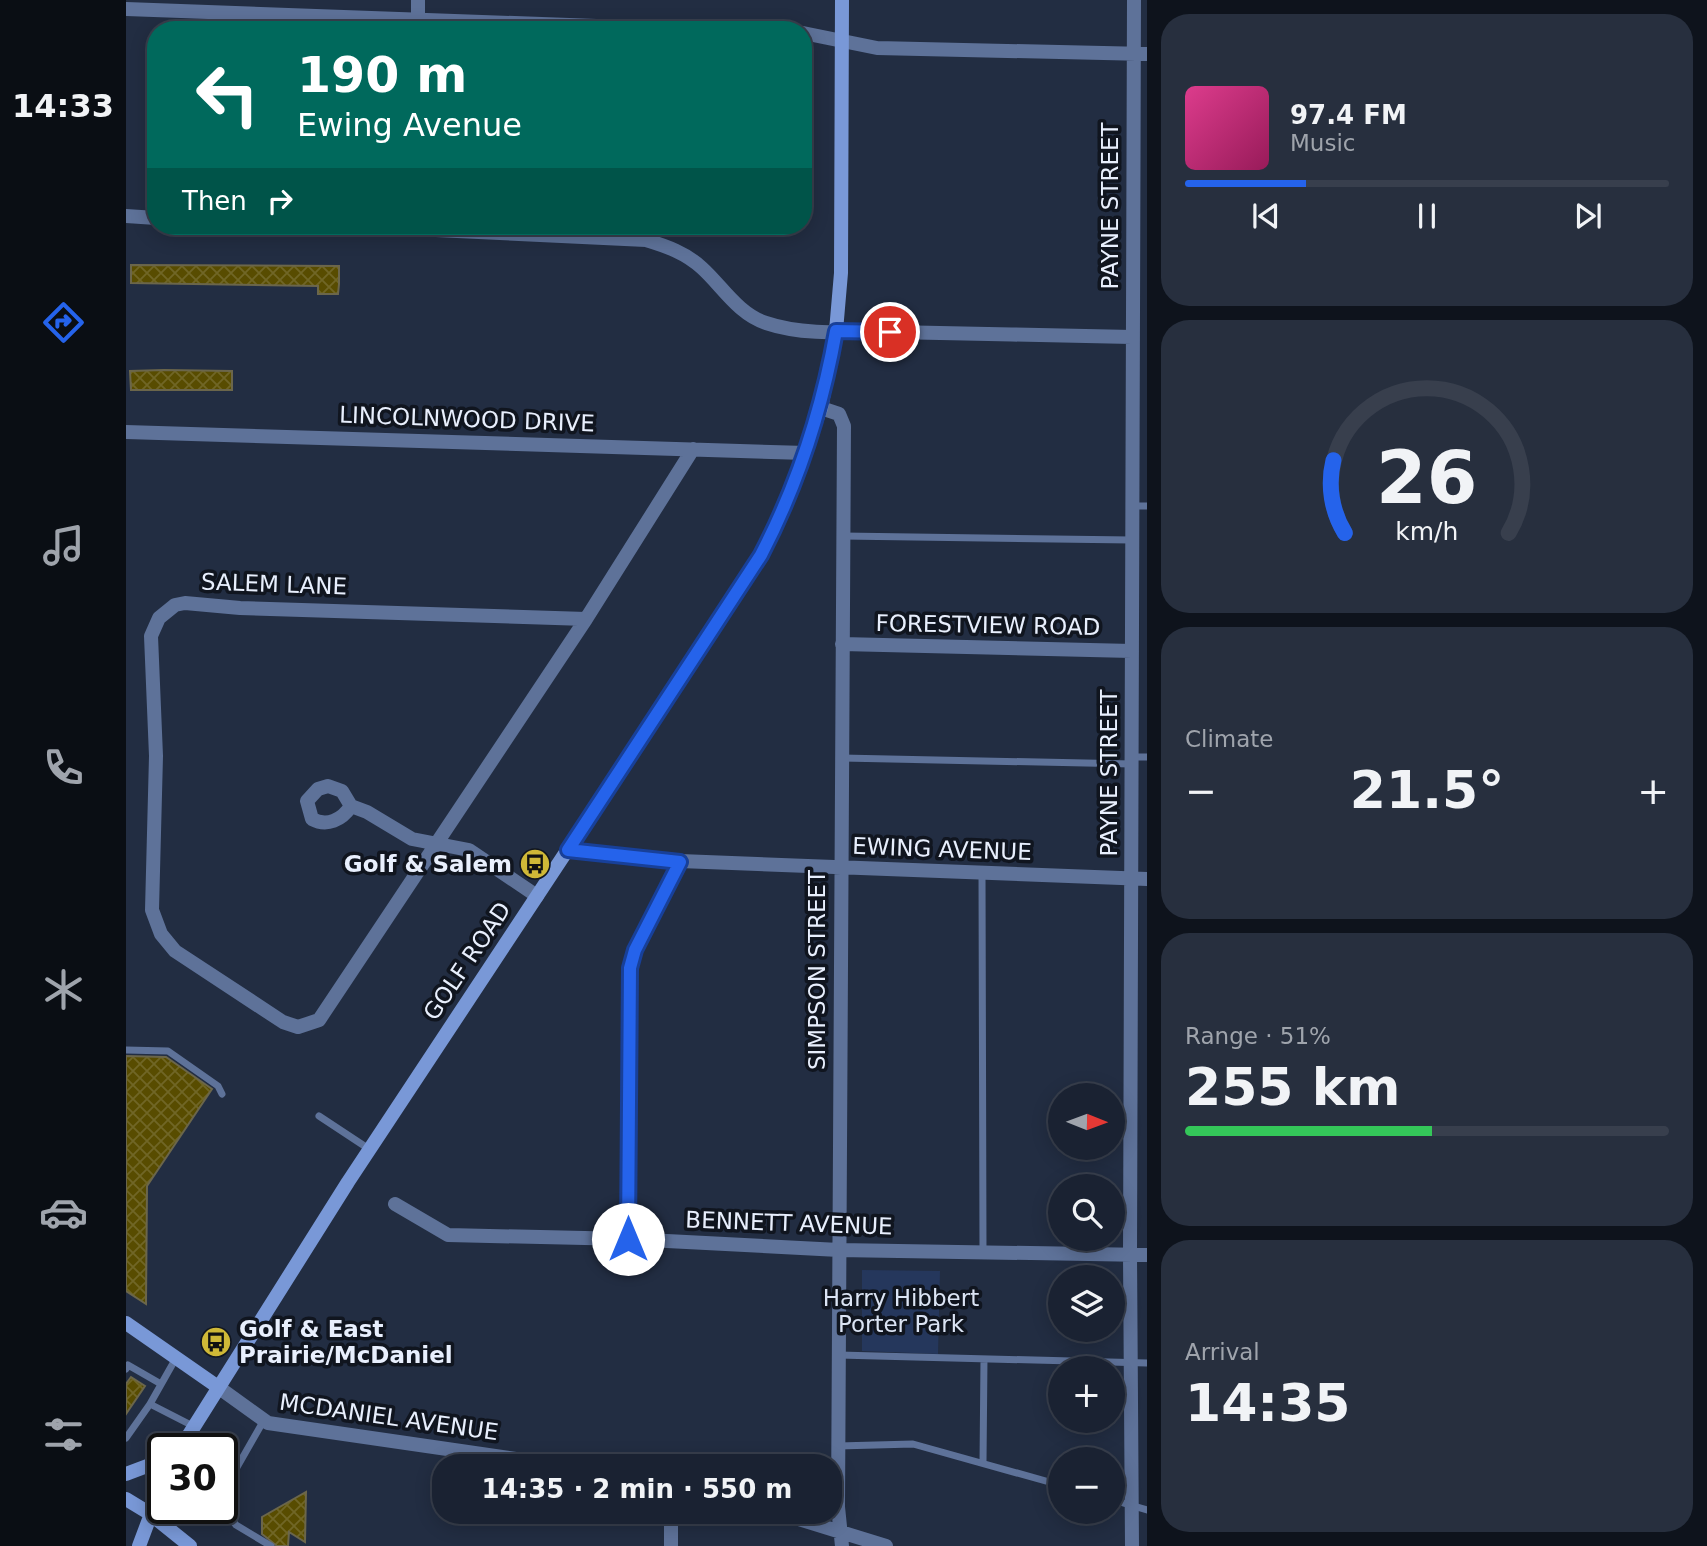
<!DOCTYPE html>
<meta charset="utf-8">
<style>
:root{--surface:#1a2232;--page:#272f3e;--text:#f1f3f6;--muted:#9fa4ac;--line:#383f4d;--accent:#2563eb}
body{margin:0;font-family:"DejaVu Sans",sans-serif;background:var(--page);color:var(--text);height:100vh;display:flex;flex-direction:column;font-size:26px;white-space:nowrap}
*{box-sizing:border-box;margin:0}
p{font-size:23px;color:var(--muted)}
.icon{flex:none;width:38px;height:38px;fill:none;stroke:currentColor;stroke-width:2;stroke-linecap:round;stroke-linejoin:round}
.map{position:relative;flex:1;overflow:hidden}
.panel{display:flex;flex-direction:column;gap:14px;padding:14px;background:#0e131c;width:560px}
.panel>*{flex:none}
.guide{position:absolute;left:21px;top:21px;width:665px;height:214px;border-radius:28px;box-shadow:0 4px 18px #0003,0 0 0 2px var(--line);background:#00695c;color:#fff;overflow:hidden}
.needle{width:46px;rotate:91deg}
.tools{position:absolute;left:922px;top:1083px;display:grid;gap:14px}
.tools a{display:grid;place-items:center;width:77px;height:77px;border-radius:50%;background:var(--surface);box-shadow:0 4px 18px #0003,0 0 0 2px var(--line);font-size:35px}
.speed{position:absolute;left:21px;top:1433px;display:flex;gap:14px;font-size:35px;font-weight:700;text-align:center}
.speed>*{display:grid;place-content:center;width:91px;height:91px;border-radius:50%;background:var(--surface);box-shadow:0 4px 18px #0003,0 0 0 2px var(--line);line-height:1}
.speed .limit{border:4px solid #111;border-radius:10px;background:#fff;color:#111}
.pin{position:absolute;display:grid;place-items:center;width:60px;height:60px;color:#fff;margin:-30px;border:4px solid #fff;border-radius:50%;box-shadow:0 2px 7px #0007}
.me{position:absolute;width:77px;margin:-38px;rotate:0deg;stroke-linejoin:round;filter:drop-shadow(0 0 5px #0008)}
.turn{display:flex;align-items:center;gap:24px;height:147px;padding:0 35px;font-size:32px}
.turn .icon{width:91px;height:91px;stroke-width:2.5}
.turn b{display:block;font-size:49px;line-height:60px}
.then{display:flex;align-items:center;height:66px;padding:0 35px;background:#0003;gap:14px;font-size:26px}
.big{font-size:52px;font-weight:700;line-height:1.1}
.panel .widget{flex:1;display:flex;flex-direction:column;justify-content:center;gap:10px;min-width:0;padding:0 24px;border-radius:28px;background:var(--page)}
.panel .dial{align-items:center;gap:0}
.dial svg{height:182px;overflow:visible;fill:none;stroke:var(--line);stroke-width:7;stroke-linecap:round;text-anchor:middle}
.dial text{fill:var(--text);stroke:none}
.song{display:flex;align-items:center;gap:21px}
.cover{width:84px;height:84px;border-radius:10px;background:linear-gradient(135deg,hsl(330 70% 55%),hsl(330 70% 35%))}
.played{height:7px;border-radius:4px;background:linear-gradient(90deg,var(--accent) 25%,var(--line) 25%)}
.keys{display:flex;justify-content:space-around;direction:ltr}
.heat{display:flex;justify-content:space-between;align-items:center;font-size:38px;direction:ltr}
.charge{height:10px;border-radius:5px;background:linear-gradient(90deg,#34c759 51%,var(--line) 0)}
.trip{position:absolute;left:306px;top:1454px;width:410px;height:70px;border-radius:28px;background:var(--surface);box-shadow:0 4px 18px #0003,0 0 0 2px var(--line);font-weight:700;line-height:70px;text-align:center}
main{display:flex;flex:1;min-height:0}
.tab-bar{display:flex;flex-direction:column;width:126px;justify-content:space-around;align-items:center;background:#0a0e14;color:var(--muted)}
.tab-bar .icon{width:49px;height:49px}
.tab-bar .on{color:var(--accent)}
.tab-bar b{font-size:32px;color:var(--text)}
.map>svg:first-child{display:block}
.park{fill:#25375c}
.building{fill:url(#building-cross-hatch);stroke:#6b664b;stroke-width:2}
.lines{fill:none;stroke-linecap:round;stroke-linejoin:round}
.lane{stroke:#5e7299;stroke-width:7}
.street{stroke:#5e7299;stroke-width:14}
.secondary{stroke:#7998d7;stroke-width:14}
.route-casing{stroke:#184099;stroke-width:18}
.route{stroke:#2563eb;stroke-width:12}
.labels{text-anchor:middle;stroke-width:7;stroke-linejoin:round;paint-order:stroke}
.street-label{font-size:23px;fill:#e8effd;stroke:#10151f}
.poi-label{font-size:23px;font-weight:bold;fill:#e8effd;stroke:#10151f;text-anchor:end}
.park-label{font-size:23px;fill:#dbe4f4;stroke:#10151f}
</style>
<main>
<nav class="tab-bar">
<b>14:33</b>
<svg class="icon on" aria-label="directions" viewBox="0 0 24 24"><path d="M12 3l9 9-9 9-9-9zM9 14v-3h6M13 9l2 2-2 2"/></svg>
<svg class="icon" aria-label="music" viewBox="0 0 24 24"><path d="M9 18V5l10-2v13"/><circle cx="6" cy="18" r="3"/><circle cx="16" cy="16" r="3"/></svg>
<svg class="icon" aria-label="phone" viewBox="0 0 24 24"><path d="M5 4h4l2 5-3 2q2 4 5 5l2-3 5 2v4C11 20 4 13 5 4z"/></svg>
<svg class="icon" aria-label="climate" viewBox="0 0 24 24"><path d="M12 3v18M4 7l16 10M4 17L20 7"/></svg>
<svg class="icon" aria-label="car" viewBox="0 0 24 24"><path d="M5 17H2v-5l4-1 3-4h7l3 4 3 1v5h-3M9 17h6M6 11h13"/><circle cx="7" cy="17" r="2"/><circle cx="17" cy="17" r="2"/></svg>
<svg class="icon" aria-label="filters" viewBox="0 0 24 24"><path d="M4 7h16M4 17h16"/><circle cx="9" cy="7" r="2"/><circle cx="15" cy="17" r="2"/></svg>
</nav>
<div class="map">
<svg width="1021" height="1546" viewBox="0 0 1021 1546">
<defs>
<pattern id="building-cross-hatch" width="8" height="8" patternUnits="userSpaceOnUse" patternTransform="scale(1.75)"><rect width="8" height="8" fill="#584c00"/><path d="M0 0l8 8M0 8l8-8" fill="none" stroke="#706626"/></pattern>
</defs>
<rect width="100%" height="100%" fill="#222d42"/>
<!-- park -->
<path class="park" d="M736,1270L814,1271L812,1354L736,1351Z"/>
<!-- building -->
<path class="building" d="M5,265L213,266V284L212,294H192V286L5,283Z
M38,370L106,371V390H5L4,371Z
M0,1056L40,1057L86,1089L21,1186L20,1304L0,1291Z
M5,1377L19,1386L0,1414V1384Z
M180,1492L179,1542L163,1532L162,1546H151L136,1534V1517Z"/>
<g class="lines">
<!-- lane -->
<path class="lane" d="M1006,506H1021
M717,536L1005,540
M1006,757H1021
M716,758L1006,764
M856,873L857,1252
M0,1050L42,1051L92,1086L96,1094
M193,1116L243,1149
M713,1355L1021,1363
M0,1369L2,1365L35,1384
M24,1404L50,1358
M138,1420L98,1490L97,1509L110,1525L145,1546
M0,1438L24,1404L67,1426
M712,1446L787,1444L934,1485
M857,1462L858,1359
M987,1500L1021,1510"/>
<!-- street -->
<path class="street" d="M0,9L580,30
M292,19V0
M677,33L751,48L1021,54
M0,216L30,218
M225,226L520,240C540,246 560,253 576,268C596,286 612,314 640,323C678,336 726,332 766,332C846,334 926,335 1006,337
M695,408L713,414L718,426L712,1507L716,1546
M0,432L680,453
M460,619L114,608L59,603L49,605L33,618L25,636L30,756L26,910L35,934L49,951L157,1022L172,1027L193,1020L460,619L567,449
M716,644L1006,651
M202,786L216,791L225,806C216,820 201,827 186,819L181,801L192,789Z
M225,806L241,812L286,839L343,850L411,896
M442,850L554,861L1021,879
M269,1204L322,1235L502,1239L713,1250L1021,1255
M502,1239L504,968L509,950L554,861
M92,1387L142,1423L438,1466
M650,1512L760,1546
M545,1546V1512
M1006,1546L1004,1255L1008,0"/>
<!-- secondary -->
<path class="secondary" d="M0,1323L92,1387
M54,1449L222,1182L528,719L635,555L651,525L695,408L710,331L715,273L716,0
M0,1474L37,1460
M0,1499L23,1513L64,1546
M13,1546L37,1482"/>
</g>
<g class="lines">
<!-- route casing -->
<g class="route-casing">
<path id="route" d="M502,1239L504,968L509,950L554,862L442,850L635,555C672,484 696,410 710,331L764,332"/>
</g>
<!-- route -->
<use href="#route" class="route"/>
</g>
<!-- icons -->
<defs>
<g id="bus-disc" transform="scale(1.575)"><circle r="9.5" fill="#cfb837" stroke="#10151f"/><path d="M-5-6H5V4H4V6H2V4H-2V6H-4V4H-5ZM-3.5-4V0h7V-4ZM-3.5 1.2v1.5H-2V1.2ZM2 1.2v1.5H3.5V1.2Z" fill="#111"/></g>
</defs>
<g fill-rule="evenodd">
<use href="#bus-disc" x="409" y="864"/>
<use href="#bus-disc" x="90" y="1342"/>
</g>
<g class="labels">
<!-- street labels -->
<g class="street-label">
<text transform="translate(984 206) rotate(-90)" y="8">PAYNE STREET</text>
<text transform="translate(341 419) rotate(2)" y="8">LINCOLNWOOD DRIVE</text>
<text transform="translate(148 584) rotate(2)" y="8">SALEM LANE</text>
<text transform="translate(862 625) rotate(1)" y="8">FORESTVIEW ROAD</text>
<text transform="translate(983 773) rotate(-90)" y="8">PAYNE STREET</text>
<text transform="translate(816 849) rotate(2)" y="8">EWING AVENUE</text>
<text transform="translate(341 961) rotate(-56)" y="8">GOLF ROAD</text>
<text transform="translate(691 970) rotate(-90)" y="8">SIMPSON STREET</text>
<text transform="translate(663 1223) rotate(2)" y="8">BENNETT AVENUE</text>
<text transform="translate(263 1417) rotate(8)" y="8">MCDANIEL AVENUE</text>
</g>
<!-- poi labels -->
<g class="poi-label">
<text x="386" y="872">Golf &amp; Salem</text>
<text x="113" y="1337" text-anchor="start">Golf &amp; East<tspan x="113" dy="26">Prairie/McDaniel</tspan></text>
</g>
<!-- park labels -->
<g class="park-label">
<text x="775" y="1306">Harry Hibbert<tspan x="775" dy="26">Porter Park</tspan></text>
</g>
</g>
</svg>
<div class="tools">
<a><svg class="needle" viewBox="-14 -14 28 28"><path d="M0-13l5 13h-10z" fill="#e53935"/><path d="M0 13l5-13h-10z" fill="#9fa4ac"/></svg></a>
<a><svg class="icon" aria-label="search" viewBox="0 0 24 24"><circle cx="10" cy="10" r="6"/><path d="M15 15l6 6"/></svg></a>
<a><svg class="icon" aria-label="layers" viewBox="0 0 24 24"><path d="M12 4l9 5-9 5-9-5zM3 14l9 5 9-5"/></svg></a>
<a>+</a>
<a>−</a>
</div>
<div class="speed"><div class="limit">30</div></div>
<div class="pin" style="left:764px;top:332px;background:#d93025"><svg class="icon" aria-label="arrive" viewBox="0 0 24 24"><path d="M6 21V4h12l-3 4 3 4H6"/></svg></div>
<svg class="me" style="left:502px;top:1239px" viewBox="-20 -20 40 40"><circle r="19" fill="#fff"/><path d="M0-13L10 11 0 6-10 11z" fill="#2563eb"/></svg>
<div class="trip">14:35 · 2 min · 550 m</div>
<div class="guide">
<div class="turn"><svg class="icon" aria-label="left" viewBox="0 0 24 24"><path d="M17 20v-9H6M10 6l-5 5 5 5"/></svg><div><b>190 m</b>Ewing Avenue</div></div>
<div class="then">Then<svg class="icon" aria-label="right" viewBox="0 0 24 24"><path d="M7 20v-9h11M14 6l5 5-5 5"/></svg></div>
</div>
</div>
<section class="panel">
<div class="widget">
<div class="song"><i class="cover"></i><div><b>97.4 FM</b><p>Music</p></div></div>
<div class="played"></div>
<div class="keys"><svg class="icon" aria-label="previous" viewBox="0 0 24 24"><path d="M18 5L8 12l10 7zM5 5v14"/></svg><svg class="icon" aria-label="pause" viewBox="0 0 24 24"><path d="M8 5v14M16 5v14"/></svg><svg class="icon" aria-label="next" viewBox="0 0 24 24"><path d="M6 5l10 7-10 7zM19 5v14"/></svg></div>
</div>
<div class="widget dial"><svg viewBox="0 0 100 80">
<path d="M14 69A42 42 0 1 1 86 69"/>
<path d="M14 69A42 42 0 0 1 9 37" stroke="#2563eb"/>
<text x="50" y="56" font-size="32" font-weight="700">26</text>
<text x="50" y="72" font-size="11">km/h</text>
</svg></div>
<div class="widget"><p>Climate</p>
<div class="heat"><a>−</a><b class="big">21.5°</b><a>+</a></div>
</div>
<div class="widget"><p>Range · 51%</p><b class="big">255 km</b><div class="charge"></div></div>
<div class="widget"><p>Arrival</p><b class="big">14:35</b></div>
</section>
</main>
